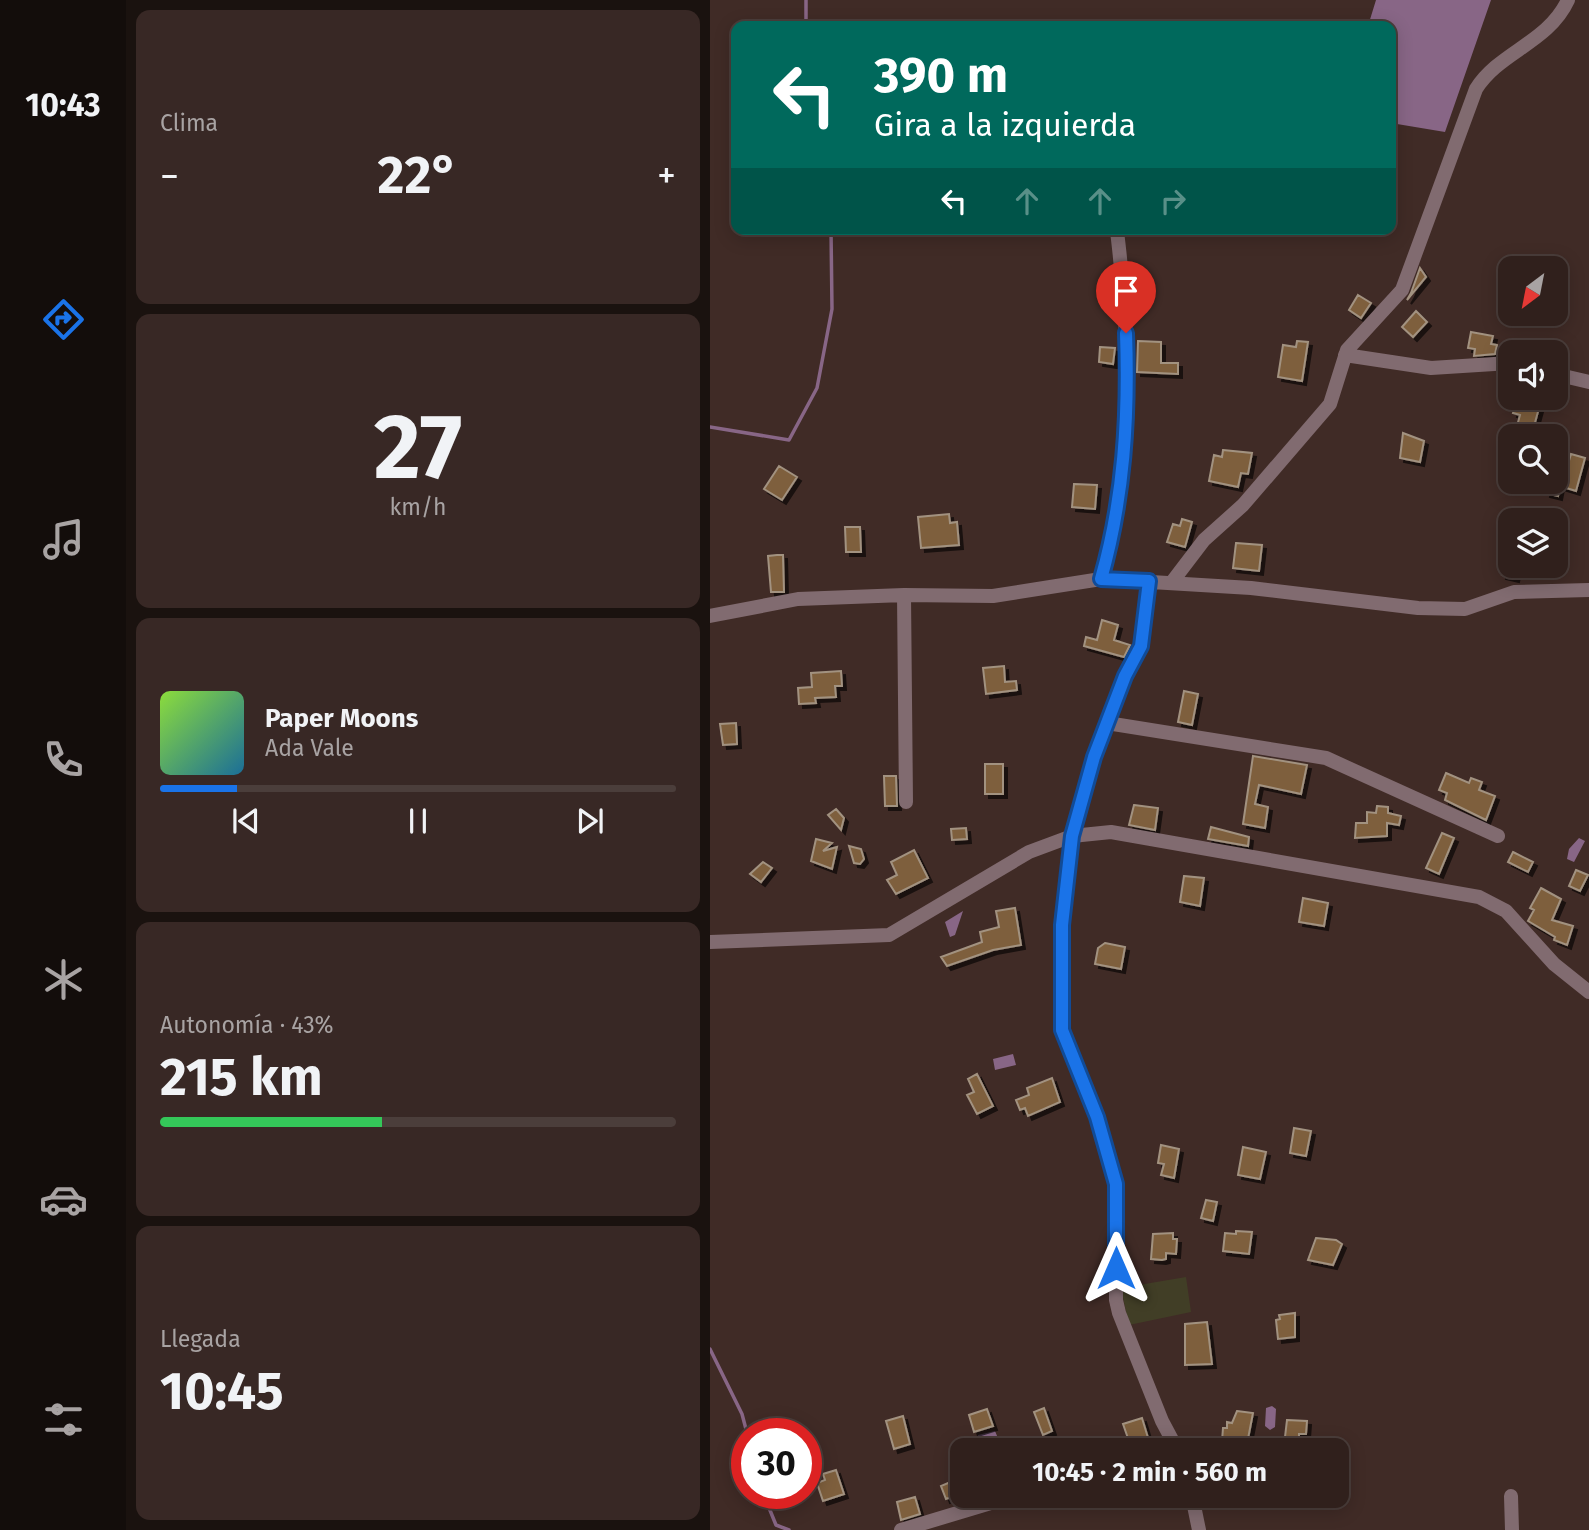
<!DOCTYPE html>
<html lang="es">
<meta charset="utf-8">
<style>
:root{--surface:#30201c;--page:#382825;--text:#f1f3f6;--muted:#a8a3a3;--line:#4b3e3b;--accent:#1a73e8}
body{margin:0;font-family:"Fira Sans",sans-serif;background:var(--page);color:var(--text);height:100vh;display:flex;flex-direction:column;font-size:26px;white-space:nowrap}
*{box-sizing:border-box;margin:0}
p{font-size:23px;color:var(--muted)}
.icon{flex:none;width:38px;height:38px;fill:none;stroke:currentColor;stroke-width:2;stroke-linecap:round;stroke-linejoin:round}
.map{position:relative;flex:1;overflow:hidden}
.details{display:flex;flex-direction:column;gap:10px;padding:10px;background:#1a120f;width:584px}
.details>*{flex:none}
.guide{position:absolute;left:21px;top:21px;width:665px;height:214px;border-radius:14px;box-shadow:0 4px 18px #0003,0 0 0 2px var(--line);background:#00695c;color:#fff;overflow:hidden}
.needle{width:46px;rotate:212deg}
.buttons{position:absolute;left:788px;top:256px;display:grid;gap:14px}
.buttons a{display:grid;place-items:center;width:70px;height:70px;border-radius:14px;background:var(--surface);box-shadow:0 4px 18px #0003,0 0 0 2px var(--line);font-size:35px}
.speed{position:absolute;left:21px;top:1418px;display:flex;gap:14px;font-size:35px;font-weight:700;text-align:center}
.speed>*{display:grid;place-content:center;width:91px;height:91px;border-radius:50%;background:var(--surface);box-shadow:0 4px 18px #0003,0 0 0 2px var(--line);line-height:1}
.speed .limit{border:10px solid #d22;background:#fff;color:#111}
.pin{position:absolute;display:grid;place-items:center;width:60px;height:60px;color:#fff;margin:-72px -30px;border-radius:50% 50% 50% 0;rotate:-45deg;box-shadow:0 0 7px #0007}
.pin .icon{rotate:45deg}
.me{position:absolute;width:77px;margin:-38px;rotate:0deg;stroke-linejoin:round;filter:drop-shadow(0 0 5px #0008)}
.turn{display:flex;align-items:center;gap:24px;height:147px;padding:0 28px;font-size:32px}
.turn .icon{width:91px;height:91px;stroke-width:2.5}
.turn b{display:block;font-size:49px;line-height:60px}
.lanes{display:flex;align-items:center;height:66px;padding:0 28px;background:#0003;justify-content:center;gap:35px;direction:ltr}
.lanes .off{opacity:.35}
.big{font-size:52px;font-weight:700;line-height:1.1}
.details .card{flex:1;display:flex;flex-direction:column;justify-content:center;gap:10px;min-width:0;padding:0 24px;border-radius:14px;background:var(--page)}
.details .dial{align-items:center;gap:0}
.dial b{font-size:91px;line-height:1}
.song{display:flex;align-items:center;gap:21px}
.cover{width:84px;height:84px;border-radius:10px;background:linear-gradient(135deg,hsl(90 70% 55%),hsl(200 70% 35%))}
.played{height:7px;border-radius:4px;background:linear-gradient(90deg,var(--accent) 15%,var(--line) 15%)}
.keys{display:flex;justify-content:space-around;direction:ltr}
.heat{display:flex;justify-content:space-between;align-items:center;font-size:38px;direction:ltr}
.charge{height:10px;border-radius:5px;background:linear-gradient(90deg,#34c759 43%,var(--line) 0)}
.trip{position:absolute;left:240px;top:1438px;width:399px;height:70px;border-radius:14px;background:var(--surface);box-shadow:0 4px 18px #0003,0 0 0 2px var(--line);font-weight:700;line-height:70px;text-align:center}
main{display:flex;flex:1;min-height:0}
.menu{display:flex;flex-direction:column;width:126px;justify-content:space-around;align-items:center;background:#130d0b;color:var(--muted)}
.menu .icon{width:49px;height:49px}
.menu .current{color:var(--accent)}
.menu b{font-size:32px;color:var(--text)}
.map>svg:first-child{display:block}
.green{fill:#413e26}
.water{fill:#886686}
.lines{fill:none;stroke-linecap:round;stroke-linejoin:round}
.stream{stroke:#886686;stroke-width:3.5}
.building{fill:#7e5f3d;stroke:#a29280;stroke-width:2;filter:url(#shadow)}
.street{stroke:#816b70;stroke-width:14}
.route-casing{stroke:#114b97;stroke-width:18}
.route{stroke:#1a73e8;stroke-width:12}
</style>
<main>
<nav class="menu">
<b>10:43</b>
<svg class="icon current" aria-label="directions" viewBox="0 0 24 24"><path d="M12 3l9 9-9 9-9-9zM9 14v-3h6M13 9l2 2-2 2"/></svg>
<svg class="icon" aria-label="music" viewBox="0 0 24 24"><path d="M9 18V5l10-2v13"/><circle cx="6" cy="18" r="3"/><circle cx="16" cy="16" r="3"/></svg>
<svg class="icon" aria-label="phone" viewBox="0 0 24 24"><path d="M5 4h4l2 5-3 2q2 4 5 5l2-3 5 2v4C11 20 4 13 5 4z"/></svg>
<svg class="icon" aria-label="climate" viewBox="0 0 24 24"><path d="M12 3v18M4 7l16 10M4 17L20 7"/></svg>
<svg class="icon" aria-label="car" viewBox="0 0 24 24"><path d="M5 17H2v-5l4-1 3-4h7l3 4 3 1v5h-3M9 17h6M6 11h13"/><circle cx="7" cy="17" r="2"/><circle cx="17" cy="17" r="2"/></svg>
<svg class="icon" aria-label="filters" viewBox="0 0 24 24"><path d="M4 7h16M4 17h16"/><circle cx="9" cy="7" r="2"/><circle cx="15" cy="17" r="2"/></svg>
</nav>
<section class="details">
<div class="card"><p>Clima</p>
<div class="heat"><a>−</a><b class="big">22°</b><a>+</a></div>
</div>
<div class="card dial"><b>27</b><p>km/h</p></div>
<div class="card">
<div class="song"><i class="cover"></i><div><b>Paper Moons</b><p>Ada Vale</p></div></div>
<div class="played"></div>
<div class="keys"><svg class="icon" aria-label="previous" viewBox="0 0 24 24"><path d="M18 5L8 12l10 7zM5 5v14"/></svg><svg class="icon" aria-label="pause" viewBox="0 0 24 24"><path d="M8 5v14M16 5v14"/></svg><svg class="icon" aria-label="next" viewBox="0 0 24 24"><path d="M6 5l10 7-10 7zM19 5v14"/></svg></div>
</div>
<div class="card"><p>Autonomía · 43%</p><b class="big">215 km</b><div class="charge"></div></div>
<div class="card"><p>Llegada</p><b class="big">10:45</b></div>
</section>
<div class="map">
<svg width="879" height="1530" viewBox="0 0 879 1530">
<defs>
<filter id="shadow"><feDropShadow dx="4" dy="4" stdDeviation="0" flood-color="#0009"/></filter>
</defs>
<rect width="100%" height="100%" fill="#402b26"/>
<!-- green -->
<path class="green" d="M476,1277L481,1312L419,1325L412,1293L417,1287Z"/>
<!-- water -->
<path class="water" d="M666,0H781L735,132L681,123V26H658Z
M869,838L875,841L864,862L857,859L859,849Z
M253,911L245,935L240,937L235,922Z
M303,1054L306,1065L285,1070L283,1059Z
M562,1406L566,1409L565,1427L560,1430L555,1426L556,1408Z
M285,1431L290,1443L284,1445L267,1438L268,1435Z"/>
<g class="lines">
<!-- stream -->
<path class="stream" d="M96,0V26
M0,427L79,440L107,388L122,309L121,229
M0,1349L32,1414L37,1433
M53,1493L66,1525L79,1530"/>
</g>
<!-- building -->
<path class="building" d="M710,268L716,277L697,300L701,293Z
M648,295L661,303L651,318L639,310Z
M706,311L717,322L703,337L692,327Z
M761,332L783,336L781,344L787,345L785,354L764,356L765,349L758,348Z
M428,341L451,342V363H468V374L427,372Z
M587,341L598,342L592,381L568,377L573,345L586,347Z
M390,347L405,348L403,364L389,362Z
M808,397H832L823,430L807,426L810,415L803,413Z
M693,433L714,441L710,462L690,458Z
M513,450L542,453L538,474L531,473L528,487L499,481L504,455L512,457Z
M861,454L875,458L866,491L850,486L848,496L836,493L839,482L845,484V475L854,478Z
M69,466L87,477L72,500L54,489Z
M364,484L387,485L385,509L362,507Z
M239,514L240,523L247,522L249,545L211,548L208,517Z
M472,519L482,522L475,547L457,542L463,524L470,526Z
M135,527H150L151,552H136Z
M526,543L552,545L549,571L523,568Z
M67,555H73L74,592H61L58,556Z
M794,565H808L805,578L792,575Z
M392,620L408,625L404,640L420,645L414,657L374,646L376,637L387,640Z
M294,666L295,682L306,681L307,690L276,694L273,668Z
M131,671L132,686H125L126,697L105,698L106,703L89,704L88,688L102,687L101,673Z
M474,691L488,694L482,725L468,722Z
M26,723L27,744L13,745L10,724Z
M543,756L597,765L591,794L549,785L545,804L558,807L555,828L533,824Z
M275,764H293V794H275Z
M736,773L759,783L761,778L772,782L769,790L785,796L776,820L735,800L737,793L729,790Z
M174,776H186L187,806H175Z
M424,805L448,808L445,830L419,825Z
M667,806L678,807V813L691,816L689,825L677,823V836L645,838L646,823H657V812L666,813Z
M126,809L134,818L131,830L118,815Z
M501,827L539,837L538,846L498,839Z
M256,828L257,839L242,840L241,829Z
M732,833L744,838L729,874L716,868Z
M106,839L122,843L113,851L127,847L122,869L101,861Z
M139,846L151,849L154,859L150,864L144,863Z
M204,850L218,878L186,894L177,880L187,875L181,862Z
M803,852L823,862L818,872L798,862Z
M53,862L62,868L51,882L40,874Z
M866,870L878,875L870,891L859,886Z
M474,876L494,878L490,906L470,902Z
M831,888L851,899L842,920L863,926L857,945L844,940L845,937L818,921L824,910L820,908Z
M593,898L618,903L614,926L589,922Z
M305,908L311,945L283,950L237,966L231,957L272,942L270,932L289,927L286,911Z
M395,943L415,947L411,969L385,964L388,948Z
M267,1074L283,1106L267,1114L257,1095L264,1092L258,1079Z
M342,1078L350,1102L318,1116L315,1108L310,1110L306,1100L319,1095L317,1088Z
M584,1128L601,1131L596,1156L580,1153Z
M451,1145L469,1149L464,1178L451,1175L454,1164L448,1163Z
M533,1147L556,1152L550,1179L528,1175Z
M496,1200L507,1202L503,1221L491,1218Z
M526,1231L542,1232L539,1254L513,1251L515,1233L526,1234Z
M463,1233V1239H467L466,1254L456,1253V1259L452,1260L441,1259L443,1234Z
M606,1238L626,1240L632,1244L623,1265L598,1260Z
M585,1313V1337L568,1339L566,1320L570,1319L569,1315Z
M497,1322L502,1364L475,1365V1324Z
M334,1408L342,1431L333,1435L324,1412Z
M277,1409L283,1426L264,1432L259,1415Z
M527,1411L543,1413L537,1444L512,1441L513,1428H517V1422L522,1423Z
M193,1416L200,1444L184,1449L176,1421Z
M432,1418L439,1441L421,1447L413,1424Z
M577,1420L597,1421L596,1434H589V1438L575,1437Z
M384,1438L387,1448L377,1451L374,1441Z
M126,1470L134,1494L113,1501L107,1483L115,1480L113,1474Z
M252,1477V1502L247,1495L236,1499L231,1486Z
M205,1497L210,1514L191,1520L187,1502Z"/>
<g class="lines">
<!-- street -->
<path class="street" d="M635,355L721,368L800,363
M845,374L879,382
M391,579C424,466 421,347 407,231
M439,581L431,646L415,676L384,757L362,836L352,925V1030L387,1117L406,1184V1300L409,1313L452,1421L468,1451
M462,582L494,540L533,505L620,404L637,350L692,290L766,89C789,52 838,43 858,0
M194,595L196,802
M0,616L88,599L194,595L283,596L391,579L541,588L708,608L755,609L804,592L879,590
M397,723L616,758L788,836
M0,942L179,935L319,852L362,836L401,832L769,897L796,911L844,964L879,992
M447,1451L466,1445
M482,1496L489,1530
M801,1496L802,1530
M191,1530L304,1496"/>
</g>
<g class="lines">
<!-- route casing -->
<g class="route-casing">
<path id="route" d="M406,1268V1184L387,1117L352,1030V925L362,836L384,757L415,676L431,646L439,581L391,579C414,498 419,417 416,333"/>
</g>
<!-- route -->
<use href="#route" class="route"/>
</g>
</svg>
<div class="buttons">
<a><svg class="needle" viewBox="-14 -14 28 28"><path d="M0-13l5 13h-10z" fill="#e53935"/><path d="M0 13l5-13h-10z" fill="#a8a3a3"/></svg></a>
<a><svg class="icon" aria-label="sound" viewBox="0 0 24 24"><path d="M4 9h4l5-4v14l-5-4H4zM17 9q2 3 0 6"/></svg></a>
<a><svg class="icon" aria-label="search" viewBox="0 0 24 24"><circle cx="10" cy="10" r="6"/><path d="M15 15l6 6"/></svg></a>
<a><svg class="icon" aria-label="layers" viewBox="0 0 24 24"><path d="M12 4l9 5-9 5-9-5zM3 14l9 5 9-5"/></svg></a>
</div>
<div class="speed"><div class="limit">30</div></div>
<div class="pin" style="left:416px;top:333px;background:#d93025"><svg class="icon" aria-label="arrive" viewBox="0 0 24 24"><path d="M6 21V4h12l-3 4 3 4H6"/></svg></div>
<svg class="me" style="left:406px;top:1268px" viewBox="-20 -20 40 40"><path d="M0-17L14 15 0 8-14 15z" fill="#1a73e8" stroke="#fff" stroke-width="4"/></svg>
<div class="trip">10:45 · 2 min · 560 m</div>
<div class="guide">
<div class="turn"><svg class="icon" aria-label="left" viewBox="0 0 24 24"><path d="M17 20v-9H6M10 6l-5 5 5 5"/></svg><div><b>390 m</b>Gira a la izquierda</div></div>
<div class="lanes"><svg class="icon" aria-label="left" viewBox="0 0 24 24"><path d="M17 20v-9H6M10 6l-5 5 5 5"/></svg><svg class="icon off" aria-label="ahead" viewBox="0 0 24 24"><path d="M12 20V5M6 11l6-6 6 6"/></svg><svg class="icon off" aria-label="ahead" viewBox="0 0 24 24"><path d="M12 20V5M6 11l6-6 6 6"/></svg><svg class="icon off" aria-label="right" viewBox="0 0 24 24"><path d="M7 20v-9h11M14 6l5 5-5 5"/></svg></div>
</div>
</div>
</main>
